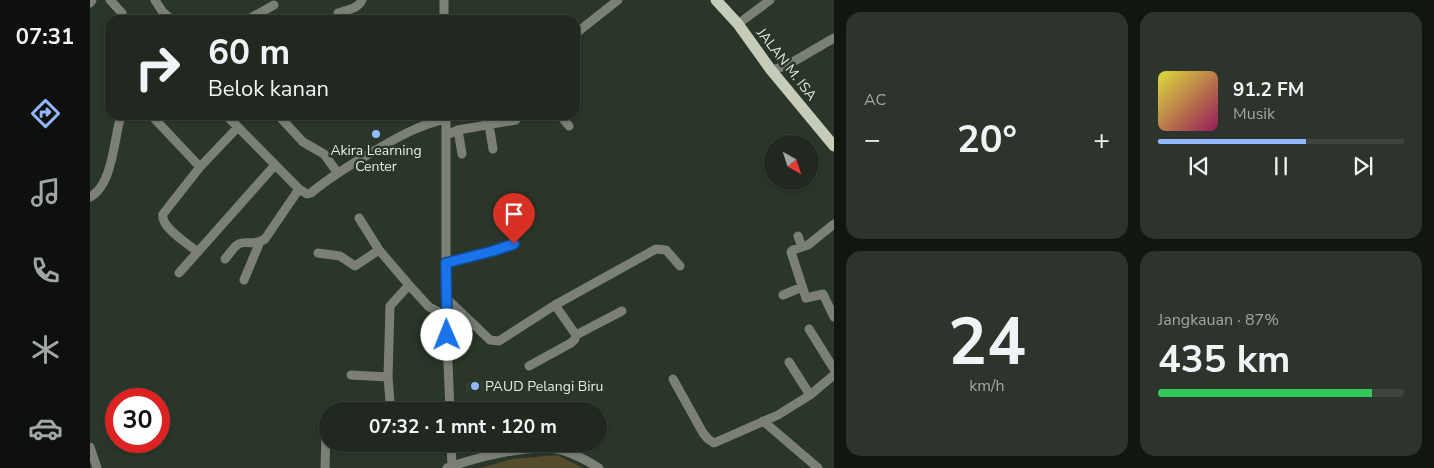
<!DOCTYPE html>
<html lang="id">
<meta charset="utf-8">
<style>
:root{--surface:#20281f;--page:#2d342c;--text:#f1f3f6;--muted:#a2a6a4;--line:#3d443d;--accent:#91b8fd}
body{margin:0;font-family:"Nunito Sans",sans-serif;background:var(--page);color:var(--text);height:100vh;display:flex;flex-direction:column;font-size:19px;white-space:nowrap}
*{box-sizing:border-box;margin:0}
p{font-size:16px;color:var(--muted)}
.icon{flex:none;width:28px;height:28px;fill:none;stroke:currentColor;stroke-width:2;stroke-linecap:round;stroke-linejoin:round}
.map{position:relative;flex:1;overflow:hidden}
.details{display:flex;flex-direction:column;gap:12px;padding:12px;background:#121611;width:600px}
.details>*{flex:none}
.banner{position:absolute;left:15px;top:15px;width:475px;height:105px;border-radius:15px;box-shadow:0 1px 4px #0004,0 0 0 1px var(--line);background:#20281f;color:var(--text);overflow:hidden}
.needle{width:32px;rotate:141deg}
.fabs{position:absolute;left:674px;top:135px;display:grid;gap:10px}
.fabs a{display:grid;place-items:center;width:55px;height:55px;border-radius:50%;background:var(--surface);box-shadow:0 1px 4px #0004,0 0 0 1px var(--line);font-size:25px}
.speed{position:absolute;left:15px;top:388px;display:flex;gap:10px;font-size:25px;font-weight:700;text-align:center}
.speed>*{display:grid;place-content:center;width:65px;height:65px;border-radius:50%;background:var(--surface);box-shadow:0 1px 4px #0004,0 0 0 1px var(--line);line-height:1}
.speed .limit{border:8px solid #d22;background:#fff;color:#111}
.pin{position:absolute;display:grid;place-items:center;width:42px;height:42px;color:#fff;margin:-51px -21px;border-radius:50% 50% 50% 0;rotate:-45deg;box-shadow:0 0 5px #0007}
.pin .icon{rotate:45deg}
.me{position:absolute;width:55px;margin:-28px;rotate:359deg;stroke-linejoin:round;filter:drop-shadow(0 0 4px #0008)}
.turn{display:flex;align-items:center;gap:18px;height:105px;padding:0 20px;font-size:22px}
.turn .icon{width:65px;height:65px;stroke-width:2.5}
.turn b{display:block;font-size:35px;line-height:42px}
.big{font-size:38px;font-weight:700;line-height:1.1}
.details .widget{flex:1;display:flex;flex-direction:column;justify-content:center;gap:8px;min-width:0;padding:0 18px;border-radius:15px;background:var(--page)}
.details .dial{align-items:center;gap:0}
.dial b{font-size:65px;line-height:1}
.song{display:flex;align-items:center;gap:15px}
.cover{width:60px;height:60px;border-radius:8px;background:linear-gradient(135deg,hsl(60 70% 55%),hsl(330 70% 35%))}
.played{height:5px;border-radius:2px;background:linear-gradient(90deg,var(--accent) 60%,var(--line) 60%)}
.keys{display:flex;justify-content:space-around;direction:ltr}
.heat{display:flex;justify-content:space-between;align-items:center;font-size:28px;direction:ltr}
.charge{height:8px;border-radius:4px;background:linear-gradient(90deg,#34c759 87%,var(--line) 0)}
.details .tiles{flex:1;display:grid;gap:12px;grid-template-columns:repeat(2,1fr)}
.trip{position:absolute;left:229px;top:402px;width:288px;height:50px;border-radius:25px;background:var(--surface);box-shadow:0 1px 4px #0004,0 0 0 1px var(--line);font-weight:700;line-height:50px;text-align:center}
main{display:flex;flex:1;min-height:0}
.menu{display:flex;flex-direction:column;width:90px;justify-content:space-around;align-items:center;background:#0d100c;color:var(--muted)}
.menu .icon{width:35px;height:35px}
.menu .current{color:var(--accent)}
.menu b{font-size:22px;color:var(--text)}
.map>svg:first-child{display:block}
.built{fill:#30402f}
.green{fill:#554c2b}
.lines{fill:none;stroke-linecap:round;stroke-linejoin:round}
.minor{stroke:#7c7f76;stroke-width:9}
.major{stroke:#c7cbba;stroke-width:11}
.route-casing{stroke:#114b97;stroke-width:12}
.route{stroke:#1a73e8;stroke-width:9}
.poi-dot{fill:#91b8fd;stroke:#2a3629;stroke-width:2}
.labels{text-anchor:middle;stroke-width:5;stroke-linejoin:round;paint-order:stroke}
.street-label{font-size:14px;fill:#e3ebe2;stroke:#2a3629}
.poi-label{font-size:14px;fill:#e3ebe2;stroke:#2a3629}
</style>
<main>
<nav class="menu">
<b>07:31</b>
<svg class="icon current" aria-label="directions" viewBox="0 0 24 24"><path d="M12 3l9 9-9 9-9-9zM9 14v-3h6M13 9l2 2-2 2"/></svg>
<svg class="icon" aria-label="music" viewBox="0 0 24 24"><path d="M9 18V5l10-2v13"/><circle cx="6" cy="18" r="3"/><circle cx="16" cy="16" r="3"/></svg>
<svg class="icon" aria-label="phone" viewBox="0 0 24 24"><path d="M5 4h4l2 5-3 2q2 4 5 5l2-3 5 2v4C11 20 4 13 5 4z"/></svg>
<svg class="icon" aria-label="climate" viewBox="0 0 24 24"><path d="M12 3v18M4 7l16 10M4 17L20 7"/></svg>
<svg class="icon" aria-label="car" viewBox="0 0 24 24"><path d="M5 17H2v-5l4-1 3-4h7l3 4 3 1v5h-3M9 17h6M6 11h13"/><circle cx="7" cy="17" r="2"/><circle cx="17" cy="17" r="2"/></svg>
</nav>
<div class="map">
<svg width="744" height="468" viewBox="0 0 744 468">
<rect width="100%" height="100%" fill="#2a3629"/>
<!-- built -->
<path class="built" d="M394,381L395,389L376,392L375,384Z"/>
<!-- green -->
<path class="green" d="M467,455L493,468H390L423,459Z"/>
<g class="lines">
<!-- minor -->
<path class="minor" d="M20,0L32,13
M65,0L72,11L82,20
M354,0V20
M0,3L2,0
M248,13C257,10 268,9 272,0
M157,20L184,5
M648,24L680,0
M485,34L528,0
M681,70L696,66L744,38
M61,115L110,167
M136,115L209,189L217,194L221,193C241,176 263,163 286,150C308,137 331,124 356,119
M188,115L213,142L234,154L247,172
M356,115V315L360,411
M470,115L479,126
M399,125L403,149
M368,130L372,154
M356,135L368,130L426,120
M0,197C23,185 24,138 31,115
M269,218L289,250L319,285L339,307L356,315
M744,224L718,245L703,250L701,252L716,298L733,294L744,317
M708,236L712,247
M108,252C98,244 70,227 73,214L110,167L148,127
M228,253L250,256L265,266L289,250
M135,259C139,255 142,249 147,245C155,239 164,247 175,239L209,189
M356,263L403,251L424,244
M89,273L185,165
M154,280L169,244
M693,295L712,287
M356,298L400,340L409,341L465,305L566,249L576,250L590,266
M465,305L486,335L532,311
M719,329L744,369
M699,362L720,395
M439,366L481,343L485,339L486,335
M261,375L298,377
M583,379L613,433L618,439L624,443L688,415L720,395L744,375
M300,402L298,377L300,306L319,285
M673,421L728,468
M361,444L362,466
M0,447L7,468
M235,468L236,432
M357,468C384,458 439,444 467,449C482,452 496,460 509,468"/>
<!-- major -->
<path class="major" d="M626,0L648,24L681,70L744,146"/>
</g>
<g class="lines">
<!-- route casing -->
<g class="route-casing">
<path id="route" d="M357,335L356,263L403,251L424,244"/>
</g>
<!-- route -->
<use href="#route" class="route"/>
</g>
<!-- markers -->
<g class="poi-dot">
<circle cx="286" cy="134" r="5"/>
<circle cx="385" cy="386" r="5"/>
</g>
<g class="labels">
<!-- street labels -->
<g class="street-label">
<text transform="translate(697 64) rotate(52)" y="5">JALAN M. ISA</text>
</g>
<!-- poi labels -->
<g class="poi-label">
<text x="286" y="155">Akira Learning<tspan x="286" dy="16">Center</tspan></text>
<text x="395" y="391" text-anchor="start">PAUD Pelangi Biru</text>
</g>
</g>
</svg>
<div class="fabs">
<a><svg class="needle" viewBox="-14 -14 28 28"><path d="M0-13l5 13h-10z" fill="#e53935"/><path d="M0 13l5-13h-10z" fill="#a2a6a4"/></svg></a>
</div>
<div class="speed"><div class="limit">30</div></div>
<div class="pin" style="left:424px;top:244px;background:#d93025"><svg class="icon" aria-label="arrive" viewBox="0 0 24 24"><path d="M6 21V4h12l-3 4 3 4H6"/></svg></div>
<svg class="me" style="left:357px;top:335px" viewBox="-20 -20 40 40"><circle r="19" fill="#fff"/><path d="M0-13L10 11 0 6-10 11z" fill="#1a73e8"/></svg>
<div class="trip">07:32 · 1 mnt · 120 m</div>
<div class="banner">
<div class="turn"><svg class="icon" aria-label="right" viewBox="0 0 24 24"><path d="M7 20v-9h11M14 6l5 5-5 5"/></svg><div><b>60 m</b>Belok kanan</div></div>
</div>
</div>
<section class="details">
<div class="tiles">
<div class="widget"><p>AC</p>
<div class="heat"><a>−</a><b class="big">20°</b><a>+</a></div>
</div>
<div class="widget">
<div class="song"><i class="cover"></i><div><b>91.2 FM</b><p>Musik</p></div></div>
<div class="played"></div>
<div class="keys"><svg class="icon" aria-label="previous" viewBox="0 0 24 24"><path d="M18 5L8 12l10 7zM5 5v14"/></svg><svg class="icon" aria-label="pause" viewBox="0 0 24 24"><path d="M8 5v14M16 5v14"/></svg><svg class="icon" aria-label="next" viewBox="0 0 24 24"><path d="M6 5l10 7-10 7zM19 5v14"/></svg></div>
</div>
<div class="widget dial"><b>24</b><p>km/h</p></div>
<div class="widget"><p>Jangkauan · 87%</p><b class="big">435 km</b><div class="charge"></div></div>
</div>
</section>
</main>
